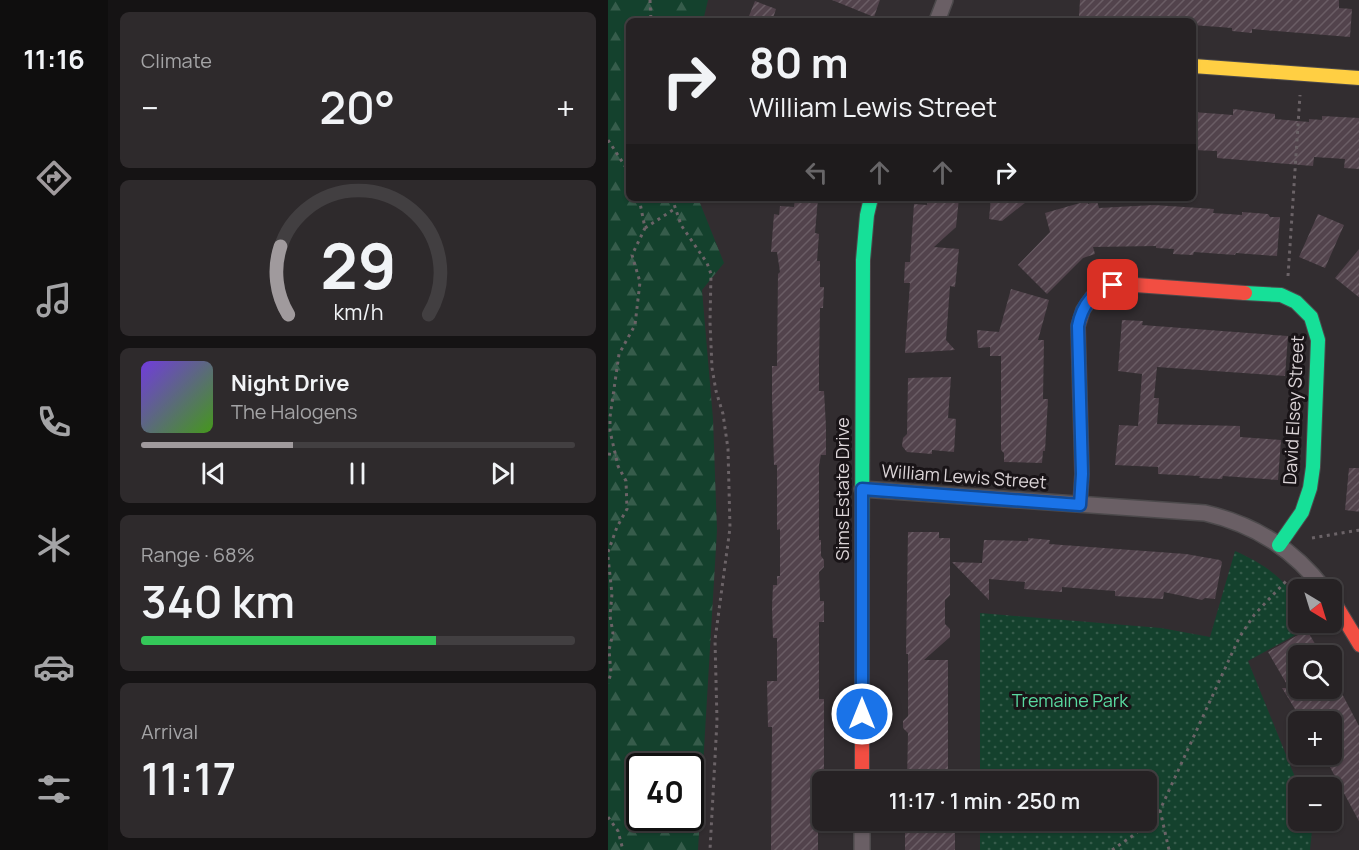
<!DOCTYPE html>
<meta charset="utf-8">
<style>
:root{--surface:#262224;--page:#2e2a2c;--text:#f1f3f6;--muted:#a4a4a6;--line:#423f41;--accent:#a09a9d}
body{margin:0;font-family:Manrope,sans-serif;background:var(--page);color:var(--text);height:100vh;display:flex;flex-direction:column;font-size:22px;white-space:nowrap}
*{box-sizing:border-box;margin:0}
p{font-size:20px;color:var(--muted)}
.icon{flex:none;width:33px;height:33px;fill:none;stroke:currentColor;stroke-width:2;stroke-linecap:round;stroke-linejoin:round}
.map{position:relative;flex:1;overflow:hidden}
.sheet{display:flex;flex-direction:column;gap:12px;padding:12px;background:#151314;width:500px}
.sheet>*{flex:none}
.top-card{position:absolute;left:18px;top:18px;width:570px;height:183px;border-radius:9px;box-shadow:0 2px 4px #0004,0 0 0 2px var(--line);background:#262224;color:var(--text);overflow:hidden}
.needle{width:39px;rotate:142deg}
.tools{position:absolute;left:680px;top:579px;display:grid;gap:12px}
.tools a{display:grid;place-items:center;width:54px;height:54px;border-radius:9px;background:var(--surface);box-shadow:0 2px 4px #0004,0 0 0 2px var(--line);font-size:30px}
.speed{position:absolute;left:18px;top:753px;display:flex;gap:12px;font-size:30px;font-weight:700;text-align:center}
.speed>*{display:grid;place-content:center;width:78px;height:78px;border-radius:50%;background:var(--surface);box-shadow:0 2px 4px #0004,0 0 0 2px var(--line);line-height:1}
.speed .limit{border:3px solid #111;border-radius:9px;background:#fff;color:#111}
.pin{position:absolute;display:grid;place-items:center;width:51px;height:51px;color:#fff;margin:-26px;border-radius:12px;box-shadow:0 3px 9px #0006}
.me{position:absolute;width:66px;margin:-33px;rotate:0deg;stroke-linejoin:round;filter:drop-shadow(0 0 4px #0008)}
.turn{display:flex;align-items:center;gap:21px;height:126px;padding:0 24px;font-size:27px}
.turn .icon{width:78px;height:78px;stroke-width:2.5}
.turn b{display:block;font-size:42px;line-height:51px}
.lanes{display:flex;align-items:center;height:57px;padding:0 24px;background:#0003;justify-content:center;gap:30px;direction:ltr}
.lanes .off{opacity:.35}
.big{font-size:45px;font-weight:600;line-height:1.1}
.sheet .widget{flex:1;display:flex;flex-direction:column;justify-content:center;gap:9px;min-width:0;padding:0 21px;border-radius:9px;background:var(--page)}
.sheet .dial{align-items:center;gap:0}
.dial svg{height:156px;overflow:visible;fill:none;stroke:var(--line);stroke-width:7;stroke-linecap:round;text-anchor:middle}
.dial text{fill:var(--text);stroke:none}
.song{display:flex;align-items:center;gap:18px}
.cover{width:72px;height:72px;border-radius:9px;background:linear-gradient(135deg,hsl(260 70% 55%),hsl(100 70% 35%))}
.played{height:6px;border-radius:3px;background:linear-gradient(90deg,var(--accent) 35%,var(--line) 35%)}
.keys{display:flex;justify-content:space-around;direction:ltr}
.heat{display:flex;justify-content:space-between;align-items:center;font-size:33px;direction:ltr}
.charge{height:9px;border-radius:4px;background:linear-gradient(90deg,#34c759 68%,var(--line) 0)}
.trip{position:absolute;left:204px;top:771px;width:345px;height:60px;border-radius:9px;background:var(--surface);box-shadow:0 2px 4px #0004,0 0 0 2px var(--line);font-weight:600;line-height:60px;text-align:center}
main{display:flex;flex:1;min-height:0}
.tab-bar{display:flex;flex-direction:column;width:108px;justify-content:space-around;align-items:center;background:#0f0e0e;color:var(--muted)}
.tab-bar .icon{width:42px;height:42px}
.tab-bar .on{color:var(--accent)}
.tab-bar b{font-size:27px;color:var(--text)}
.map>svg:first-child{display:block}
.forest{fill:url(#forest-firs);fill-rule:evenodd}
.park{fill:url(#park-dots)}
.building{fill:url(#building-hatch)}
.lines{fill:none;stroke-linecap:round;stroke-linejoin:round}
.street-casing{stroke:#4c494b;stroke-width:18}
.fast-casing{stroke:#4c494b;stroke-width:16}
.slow-casing{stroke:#4c494b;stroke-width:16}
.jam-casing{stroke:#4c494b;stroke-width:16}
.path{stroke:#6b6367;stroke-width:3;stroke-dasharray:3 4.5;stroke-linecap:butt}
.street{stroke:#6a5f65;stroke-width:15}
.fast{stroke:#16e098;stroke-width:14}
.slow{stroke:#ffcf43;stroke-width:14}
.jam{stroke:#f24e42;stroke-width:14}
.route-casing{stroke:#114b97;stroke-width:15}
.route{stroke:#1a73e8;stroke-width:10}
.labels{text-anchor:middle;stroke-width:6;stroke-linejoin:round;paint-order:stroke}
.street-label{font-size:18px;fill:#dbd4d7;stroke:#191417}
.park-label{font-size:18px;fill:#59daa0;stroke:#191417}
</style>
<main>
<nav class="tab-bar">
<b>11:16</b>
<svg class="icon on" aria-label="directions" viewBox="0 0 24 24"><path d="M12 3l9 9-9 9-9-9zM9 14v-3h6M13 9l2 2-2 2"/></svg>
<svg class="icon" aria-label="music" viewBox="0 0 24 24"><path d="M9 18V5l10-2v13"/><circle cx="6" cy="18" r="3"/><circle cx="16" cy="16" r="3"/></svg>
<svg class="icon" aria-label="phone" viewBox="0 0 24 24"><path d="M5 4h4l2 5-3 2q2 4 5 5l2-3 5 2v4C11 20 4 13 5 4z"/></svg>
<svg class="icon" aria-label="climate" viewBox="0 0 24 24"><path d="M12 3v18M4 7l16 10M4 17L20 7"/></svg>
<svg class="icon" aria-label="car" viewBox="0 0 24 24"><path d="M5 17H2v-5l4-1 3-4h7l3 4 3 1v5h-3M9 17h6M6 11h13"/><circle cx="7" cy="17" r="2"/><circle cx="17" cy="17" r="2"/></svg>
<svg class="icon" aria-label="filters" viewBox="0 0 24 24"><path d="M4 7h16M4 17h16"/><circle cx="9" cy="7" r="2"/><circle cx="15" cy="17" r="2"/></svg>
</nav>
<section class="sheet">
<div class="widget"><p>Climate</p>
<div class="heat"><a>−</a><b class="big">20°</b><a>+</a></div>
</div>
<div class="widget dial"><svg viewBox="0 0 100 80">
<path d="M14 69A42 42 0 1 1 86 69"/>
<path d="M14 69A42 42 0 0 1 10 34" stroke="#a09a9d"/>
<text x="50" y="56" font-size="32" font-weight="700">29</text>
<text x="50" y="72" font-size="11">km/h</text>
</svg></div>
<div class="widget">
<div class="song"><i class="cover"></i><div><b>Night Drive</b><p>The Halogens</p></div></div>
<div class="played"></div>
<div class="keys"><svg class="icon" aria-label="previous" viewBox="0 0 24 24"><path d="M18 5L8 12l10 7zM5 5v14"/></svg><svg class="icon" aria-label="pause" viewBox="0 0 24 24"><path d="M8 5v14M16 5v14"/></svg><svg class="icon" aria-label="next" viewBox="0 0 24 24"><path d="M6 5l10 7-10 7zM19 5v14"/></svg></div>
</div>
<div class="widget"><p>Range · 68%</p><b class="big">340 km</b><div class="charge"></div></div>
<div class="widget"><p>Arrival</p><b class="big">11:17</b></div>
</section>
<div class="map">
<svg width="752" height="850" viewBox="0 0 752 850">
<defs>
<pattern id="forest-firs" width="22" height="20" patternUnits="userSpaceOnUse" patternTransform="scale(1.5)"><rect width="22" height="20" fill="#14412d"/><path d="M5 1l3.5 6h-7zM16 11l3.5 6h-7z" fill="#365c4b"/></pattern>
<pattern id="park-dots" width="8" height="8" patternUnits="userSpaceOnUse" patternTransform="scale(1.5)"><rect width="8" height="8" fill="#14412d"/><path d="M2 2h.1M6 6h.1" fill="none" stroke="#365c4b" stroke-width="1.8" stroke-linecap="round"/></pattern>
<pattern id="building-hatch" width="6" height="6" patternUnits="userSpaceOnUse" patternTransform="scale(1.5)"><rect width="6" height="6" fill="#52434c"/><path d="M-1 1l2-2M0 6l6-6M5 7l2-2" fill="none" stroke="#6a5d65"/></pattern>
</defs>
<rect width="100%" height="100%" fill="#322d30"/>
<!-- forest -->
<path class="forest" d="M0,0H100L95,21H21V198H90L116,263L94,290L105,419L109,530L90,850H0ZM32,766H82V818H32Z"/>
<!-- park -->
<path class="park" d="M627,551C656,564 669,574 690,598V622L709,623L640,661L691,787L690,820L705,821L702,850H372V821L538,820V782L372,781V613L553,628L602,637Z"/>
<!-- building -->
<path class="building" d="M224,0H272L266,17Z
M472,0H731V8L744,9L742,37L644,29V33L624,31V28L585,25V21H488L489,19L471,17Z
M147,1L168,9L164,21H139Z
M625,109L667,114V119L701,122V119L714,120V116L752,118V169L736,168L737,159L706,157L705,166L609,158V151L585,150V112L625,115Z
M187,198H210L207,233L211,234L209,261H212V287H216L215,308H212L211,360V391H216L218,427V455H213L211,465V540H213V556L216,560V567L211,572L212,601H216V622H211V699H216V780H211V811H214V832H210V850H163L164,727H160L159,681H169V638H165L164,608L165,585H169V576H172V529L169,530V465H166L164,398V366H169L170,274L172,272L169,252H163L166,214L171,215L172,206L186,207Z
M320,198H351L348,227L326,247L351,249L347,287L342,286L338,340L347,350L297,353L302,283H296L297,262H302L306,204L319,205Z
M383,198H423L394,221L381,219Z
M479,201L480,204L489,201L491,208L546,205L606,209L605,213L634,215V212L660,214L662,217H672L669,256L628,253L627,255L586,252L585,255L565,254L566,249L548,248V246L485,247L487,254L475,258L439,294L410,265L442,232L437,213Z
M710,214L736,225L717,268L691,257Z
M752,248V298L727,278Z
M403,289L441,300L430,340H436L435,399H440L437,451H435L434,463L396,462V453L393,450V356H382V347L370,348L369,330L391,332Z
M514,320L535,321L534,325L680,336L677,376L549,367L546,398H551L549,424L632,426V437L673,440L670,480L615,476L614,479L591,478L592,476L550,474V467L507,465L511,425L530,426L534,374L510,371Z
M343,377L340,418L348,419L346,452L324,450V454L299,452L294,446L295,438L299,434L300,378Z
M741,468H752V512L737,510Z
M300,532H331V538H342V595L337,600V624L342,629V637L316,660H340V782H299L300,733L295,728V721L300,716V654H298Z
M420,538L442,540L441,544L578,554L612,560L614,562L607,599L597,598L594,600L556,592L555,599L507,596V591L454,587V592L416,589L417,582L381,579V600L344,562L374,563L376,540L420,541Z
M699,630L714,656H690V688H731L752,728V823L715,754H723V722H695L674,688H681L660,652Z
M297,820H337V828L347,829V850H297Z"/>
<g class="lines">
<!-- street casing -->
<g class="street-casing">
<path id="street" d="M329,21L337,0
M254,489L597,513C648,525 685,549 717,590
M254,850V820"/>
</g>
<!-- fast casing -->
<g class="fast-casing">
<path id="fast" d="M637,293L673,295L688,302L703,317L710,340L705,467L702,488L694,512L671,545
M254,562L255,260L259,215L263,198"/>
</g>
<!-- slow casing -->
<g class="slow-casing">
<path id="slow" d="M585,66L752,78"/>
</g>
<!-- jam casing -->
<g class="jam-casing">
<path id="jam" d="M472,505L474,474L470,326L475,310L484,297L497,288L514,284L637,293
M723,597L752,645
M254,782V562"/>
</g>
<!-- path -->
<path class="path" d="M42,0L43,21
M0,140L21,172
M64,198L73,225L99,263L103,274L102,322L104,368L108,391L115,414L120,449L122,528L107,640L109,721L102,850
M37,228L68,208
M680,276L692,95
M0,454L8,455
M704,538L752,530
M0,552L9,527L19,509L18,481L10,466L2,431V417L11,354L27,325L32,282L24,255L37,228L31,198
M0,557L4,594L2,616L5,633L1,650L3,673L0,683
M552,810L561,850
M0,817L10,831L15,850
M504,850L527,834L552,810L631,638L646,615L680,579"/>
<!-- street -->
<use href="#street" class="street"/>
<!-- fast -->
<use href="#fast" class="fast"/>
<!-- slow -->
<use href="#slow" class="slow"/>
<!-- jam -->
<use href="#jam" class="jam"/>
</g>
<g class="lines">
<!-- route casing -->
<g class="route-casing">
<path id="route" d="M254,714V489L472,505L474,474L470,326C474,305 485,291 505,285"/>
</g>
<!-- route -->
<use href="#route" class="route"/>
</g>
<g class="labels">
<!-- street labels -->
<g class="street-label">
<text transform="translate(686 410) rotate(-87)" y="6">David Elsey Street</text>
<text transform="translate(356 477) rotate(4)" y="6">William Lewis Street</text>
<text transform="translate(235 489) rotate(-90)" y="6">Sims Estate Drive</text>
</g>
<!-- park labels -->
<g class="park-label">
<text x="462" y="707">Tremaine Park</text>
</g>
</g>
</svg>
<div class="tools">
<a><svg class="needle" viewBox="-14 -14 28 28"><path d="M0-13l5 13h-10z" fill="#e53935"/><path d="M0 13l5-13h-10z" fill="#a4a4a6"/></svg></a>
<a><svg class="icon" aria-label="search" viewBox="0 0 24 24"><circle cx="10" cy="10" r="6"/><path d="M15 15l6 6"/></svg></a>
<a>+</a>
<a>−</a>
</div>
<div class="speed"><div class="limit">40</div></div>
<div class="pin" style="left:505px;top:285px;background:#d93025"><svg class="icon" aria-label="arrive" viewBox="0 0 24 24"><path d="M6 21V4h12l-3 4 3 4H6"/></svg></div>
<svg class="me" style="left:254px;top:714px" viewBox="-20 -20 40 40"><circle r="17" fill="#1a73e8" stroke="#fff" stroke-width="3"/><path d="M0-11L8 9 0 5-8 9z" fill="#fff"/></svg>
<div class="trip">11:17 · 1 min · 250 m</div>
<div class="top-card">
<div class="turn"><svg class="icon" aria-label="right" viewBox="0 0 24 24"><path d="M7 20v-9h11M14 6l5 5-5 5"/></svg><div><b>80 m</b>William Lewis Street</div></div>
<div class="lanes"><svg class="icon off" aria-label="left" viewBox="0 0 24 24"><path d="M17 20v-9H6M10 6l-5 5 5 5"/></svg><svg class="icon off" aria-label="ahead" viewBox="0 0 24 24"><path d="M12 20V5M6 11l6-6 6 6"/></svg><svg class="icon off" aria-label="ahead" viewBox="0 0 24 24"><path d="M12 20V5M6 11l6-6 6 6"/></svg><svg class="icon" aria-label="right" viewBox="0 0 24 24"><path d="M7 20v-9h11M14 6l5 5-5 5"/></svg></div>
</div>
</div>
</main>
